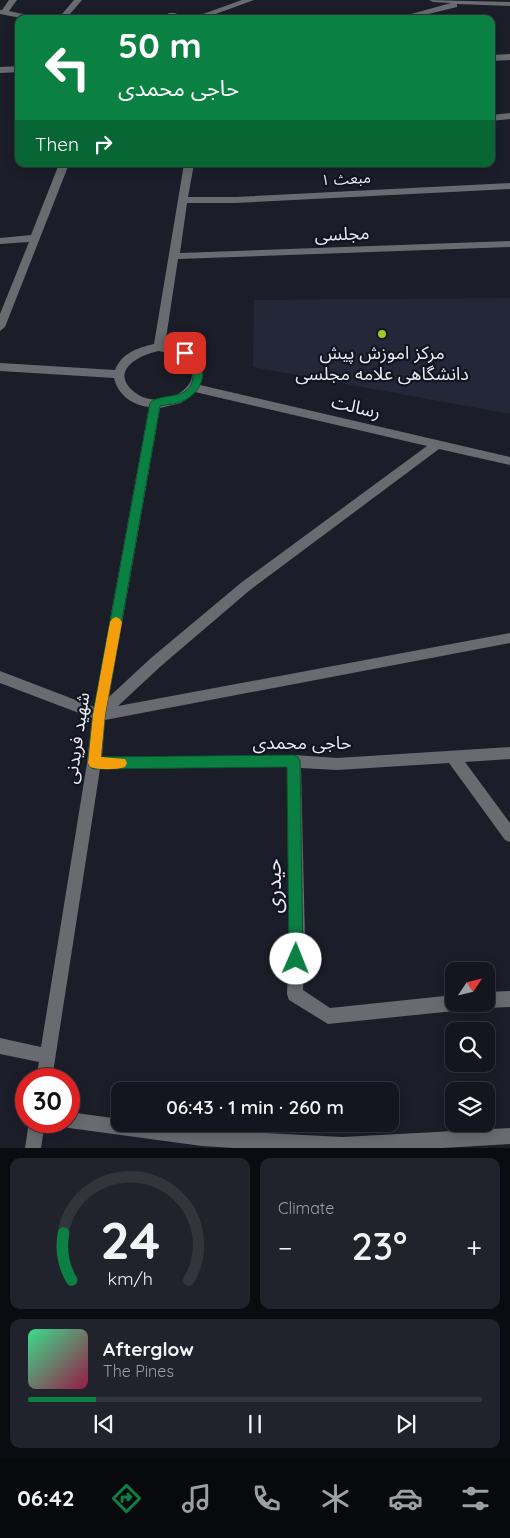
<!DOCTYPE html>
<meta charset="utf-8">
<style>
:root{--surface:#14161f;--page:#21232c;--text:#f1f3f6;--muted:#9d9fa4;--line:#33353d;--accent:#0b8043}
body{margin:0;font-family:Quicksand,"Noto Sans Arabic",sans-serif;background:var(--page);color:var(--text);height:100vh;display:flex;flex-direction:column;font-size:19px;white-space:nowrap}
*{box-sizing:border-box;margin:0}
p{font-size:16px;color:var(--muted)}
.icon{flex:none;width:28px;height:28px;fill:none;stroke:currentColor;stroke-width:2;stroke-linecap:round;stroke-linejoin:round}
.map{position:relative;height:1148px;overflow:hidden}
.sheet{display:flex;flex-direction:column;gap:10px;padding:10px;background:#0b0c11;flex:1}
.sheet>*{flex:none}
.guide{position:absolute;left:15px;top:15px;width:480px;height:152px;border-radius:10px;box-shadow:0 2px 12px #0003,0 0 0 1px var(--line);background:#0b8043;color:#fff;overflow:hidden}
.needle{width:32px;rotate:55deg}
.fabs{position:absolute;left:445px;top:962px;display:grid;gap:10px}
.fabs a{display:grid;place-items:center;width:50px;height:50px;border-radius:10px;background:var(--surface);box-shadow:0 2px 12px #0003,0 0 0 1px var(--line);font-size:25px}
.speed{position:absolute;left:15px;top:1068px;display:flex;gap:10px;font-size:25px;font-weight:700;text-align:center}
.speed>*{display:grid;place-content:center;width:65px;height:65px;border-radius:50%;background:var(--surface);box-shadow:0 2px 12px #0003,0 0 0 1px var(--line);line-height:1}
.speed .limit{border:8px solid #d22;background:#fff;color:#111}
.pin{position:absolute;display:grid;place-items:center;width:42px;height:42px;color:#fff;margin:-21px;border-radius:10px;box-shadow:0 2px 8px #0006}
.me{position:absolute;width:55px;margin:-28px;rotate:1deg;stroke-linejoin:round;filter:drop-shadow(0 0 4px #0008)}
.turn{display:flex;align-items:center;gap:18px;height:105px;padding:0 20px;font-size:22px}
.turn .icon{width:65px;height:65px;stroke-width:2.5}
.turn b{display:block;font-size:35px;line-height:42px}
.then{display:flex;align-items:center;height:48px;padding:0 20px;background:#0003;gap:10px;font-size:19px}
.big{font-size:38px;font-weight:600;line-height:1.1}
.sheet .widget{flex:1;display:flex;flex-direction:column;justify-content:center;gap:8px;min-width:0;padding:0 18px;border-radius:10px;background:var(--page)}
.sheet .dial{align-items:center;gap:0}
.dial svg{height:130px;overflow:visible;fill:none;stroke:var(--line);stroke-width:7;stroke-linecap:round;text-anchor:middle}
.dial text{fill:var(--text);stroke:none}
.song{display:flex;align-items:center;gap:15px}
.cover{width:60px;height:60px;border-radius:8px;background:linear-gradient(135deg,hsl(150 70% 55%),hsl(340 70% 35%))}
.played{height:5px;border-radius:2px;background:linear-gradient(90deg,var(--accent) 15%,var(--line) 15%)}
.keys{display:flex;justify-content:space-around;direction:ltr}
.heat{display:flex;justify-content:space-between;align-items:center;font-size:28px;direction:ltr}
.sheet .tiles{flex:1;display:grid;gap:10px;grid-template-columns:1fr 1fr}
.widget:last-child{grid-column:span 2}
.trip{position:absolute;left:111px;top:1082px;width:288px;height:50px;border-radius:10px;background:var(--surface);box-shadow:0 2px 12px #0003,0 0 0 1px var(--line);font-weight:600;line-height:50px;text-align:center}
.tabs{display:flex;height:80px;justify-content:space-around;align-items:center;background:#08090c;color:var(--muted)}
.tabs .icon{width:35px;height:35px}
.tabs .selected{color:var(--accent)}
.tabs b{font-size:22px;color:var(--text)}
.map>svg:first-child{display:block}
.built{fill:#232738}
.lines{fill:none;stroke-linecap:round;stroke-linejoin:round}
.minor{fill:#696b71;fill-rule:evenodd}
.route{fill:#0b8043;stroke:#07532c}
.slow{fill:#f59e0b}
.poi-dot{fill:#a1c929;stroke:#12141f;stroke-width:2}
.labels{text-anchor:middle;stroke-width:4.5;stroke-linejoin:round;paint-order:stroke}
.far-street-label{font-size:15px;fill:#eaedf5;stroke:#12141f}
.street-label{font-size:18px;fill:#eaedf5;stroke:#12141f}
.poi-label{font-size:18px;fill:#eaedf5;stroke:#12141f}
.near-street-label{font-size:21px;fill:#eaedf5;stroke:#12141f}
</style>
<div class="map">
<svg width="510" height="1148" viewBox="0 0 510 1148">
<rect width="100%" height="100%" fill="#1b1e29"/>
<!-- built -->
<path class="built" d="M510,298V414L253,367L254,300Z"/>
<g class="lines">
<!-- minor -->
<path class="minor" d="M9,0H17L9,11L46,19H26L0,14V10H2Z
M74,0H82L70,14L71,19H63L62,14Z
M242,0H254L202,19H189Z
M429,0L510,2V6L457,4V7L408,19H393L451,3L433,2Z
M169,13H175L187,19H161Z
M510,54V60L491,61V55Z
M19,66V72L0,73V67Z
M510,113V119L491,121V115Z
M59,164H69L5,327L0,331V314L29,242L0,244V238L31,235Z
M184,164H194L188,197H236L510,183V189L236,203H187L180,253L510,241V247L178,259L165,345C184,349 213,360 200,385L510,457V465L439,449L250,590L161,666L118,706L510,633V643L105,720L102,757L294,755L337,758L510,747V759L465,762L510,823V842L505,840L449,763L337,770L301,768L305,941L303,990L330,1008L454,995V1004H462L460,1009L454,1011L328,1024L289,1000L287,994L289,941L287,767L100,769L52,1079H36L39,1062L0,1054V1038L41,1047L87,763L92,718L0,683V671L94,707L149,407C132,405 118,395 114,378L0,371V363L115,370C122,353 137,348 154,344ZM159,351C233,368 164,421 132,390C110,369 142,354 159,351ZM195,392L427,446L242,582L151,658L109,697L160,408L181,403Z
M510,991V1007L486,1008L480,1006V1004H486V992Z
M69,1112L120,1119V1124H159L202,1130L343,1137L510,1128V1144L443,1148H234L202,1146L69,1128L63,1126L61,1121H69Z
M29,1121H45L41,1148H25Z"/>
</g>
<!-- route -->
<path class="route" d="M185,350C207,357 208,384 190,397C181,404 171,404 160,406L105,715L101,757L294,755L298,757L300,761L303,959L301,964L296,966L291,964L289,959L287,767L94,769L90,767L88,763L93,715L150,403C160,392 192,402 193,376C193,371 193,368 191,364C188,360 183,357 180,353Z"/>
<!-- slow -->
<path class="slow" d="M116,617L120,619L122,622L105,715L101,757L125,759L127,763L125,767C116,770 99,770 90,767L88,763L93,715L110,622L112,619Z"/>
<!-- markers -->
<circle class="poi-dot" cx="382" cy="334" r="5"/>
<g class="labels">
<!-- far-street labels -->
<g class="far-street-label">
<text transform="translate(346 179) rotate(-3)" y="5">مبعث ۱</text>
</g>
<!-- street labels -->
<g class="street-label">
<text transform="translate(342 234) rotate(-2)" y="6">مجلسی</text>
<text transform="translate(356 407) rotate(13)" y="6">رسالت</text>
<text transform="translate(77 738) rotate(-82)" y="6">شهید فریدنی</text>
<text x="302" y="749">حاجی محمدی</text>
</g>
<!-- poi labels -->
<g class="poi-label">
<text x="382" y="359">مرکز اموزش پیش<tspan x="382" dy="21">دانشگاهی علامه مجلسی</tspan></text>
</g>
<!-- near-street labels -->
<g class="near-street-label">
<text transform="translate(274 886) rotate(-91)" y="7">حیدری</text>
</g>
</g>
</svg>
<div class="fabs">
<a><svg class="needle" viewBox="-14 -14 28 28"><path d="M0-13l5 13h-10z" fill="#e53935"/><path d="M0 13l5-13h-10z" fill="#9d9fa4"/></svg></a>
<a><svg class="icon" aria-label="search" viewBox="0 0 24 24"><circle cx="10" cy="10" r="6"/><path d="M15 15l6 6"/></svg></a>
<a><svg class="icon" aria-label="layers" viewBox="0 0 24 24"><path d="M12 4l9 5-9 5-9-5zM3 14l9 5 9-5"/></svg></a>
</div>
<div class="speed"><div class="limit">30</div></div>
<div class="pin" style="left:185px;top:353px;background:#d93025"><svg class="icon" aria-label="arrive" viewBox="0 0 24 24"><path d="M6 21V4h12l-3 4 3 4H6"/></svg></div>
<svg class="me" style="left:296px;top:959px" viewBox="-20 -20 40 40"><circle r="19" fill="#fff"/><path d="M0-13L10 11 0 6-10 11z" fill="#0b8043"/></svg>
<div class="trip">06:43 · 1 min · 260 m</div>
<div class="guide">
<div class="turn"><svg class="icon" aria-label="left" viewBox="0 0 24 24"><path d="M17 20v-9H6M10 6l-5 5 5 5"/></svg><div><b>50 m</b>حاجی محمدی</div></div>
<div class="then">Then<svg class="icon" aria-label="right" viewBox="0 0 24 24"><path d="M7 20v-9h11M14 6l5 5-5 5"/></svg></div>
</div>
</div>
<section class="sheet">
<div class="tiles">
<div class="widget dial"><svg viewBox="0 0 100 80">
<path d="M14 69A42 42 0 1 1 86 69"/>
<path d="M14 69A42 42 0 0 1 9 40" stroke="#0b8043"/>
<text x="50" y="56" font-size="32" font-weight="700">24</text>
<text x="50" y="72" font-size="11">km/h</text>
</svg></div>
<div class="widget"><p>Climate</p>
<div class="heat"><a>−</a><b class="big">23°</b><a>+</a></div>
</div>
<div class="widget">
<div class="song"><i class="cover"></i><div><b>Afterglow</b><p>The Pines</p></div></div>
<div class="played"></div>
<div class="keys"><svg class="icon" aria-label="previous" viewBox="0 0 24 24"><path d="M18 5L8 12l10 7zM5 5v14"/></svg><svg class="icon" aria-label="pause" viewBox="0 0 24 24"><path d="M8 5v14M16 5v14"/></svg><svg class="icon" aria-label="next" viewBox="0 0 24 24"><path d="M6 5l10 7-10 7zM19 5v14"/></svg></div>
</div>
</div>
</section>
<nav class="tabs">
<b>06:42</b>
<svg class="icon selected" aria-label="directions" viewBox="0 0 24 24"><path d="M12 3l9 9-9 9-9-9zM9 14v-3h6M13 9l2 2-2 2"/></svg>
<svg class="icon" aria-label="music" viewBox="0 0 24 24"><path d="M9 18V5l10-2v13"/><circle cx="6" cy="18" r="3"/><circle cx="16" cy="16" r="3"/></svg>
<svg class="icon" aria-label="phone" viewBox="0 0 24 24"><path d="M5 4h4l2 5-3 2q2 4 5 5l2-3 5 2v4C11 20 4 13 5 4z"/></svg>
<svg class="icon" aria-label="climate" viewBox="0 0 24 24"><path d="M12 3v18M4 7l16 10M4 17L20 7"/></svg>
<svg class="icon" aria-label="car" viewBox="0 0 24 24"><path d="M5 17H2v-5l4-1 3-4h7l3 4 3 1v5h-3M9 17h6M6 11h13"/><circle cx="7" cy="17" r="2"/><circle cx="17" cy="17" r="2"/></svg>
<svg class="icon" aria-label="filters" viewBox="0 0 24 24"><path d="M4 7h16M4 17h16"/><circle cx="9" cy="7" r="2"/><circle cx="15" cy="17" r="2"/></svg>
</nav>
